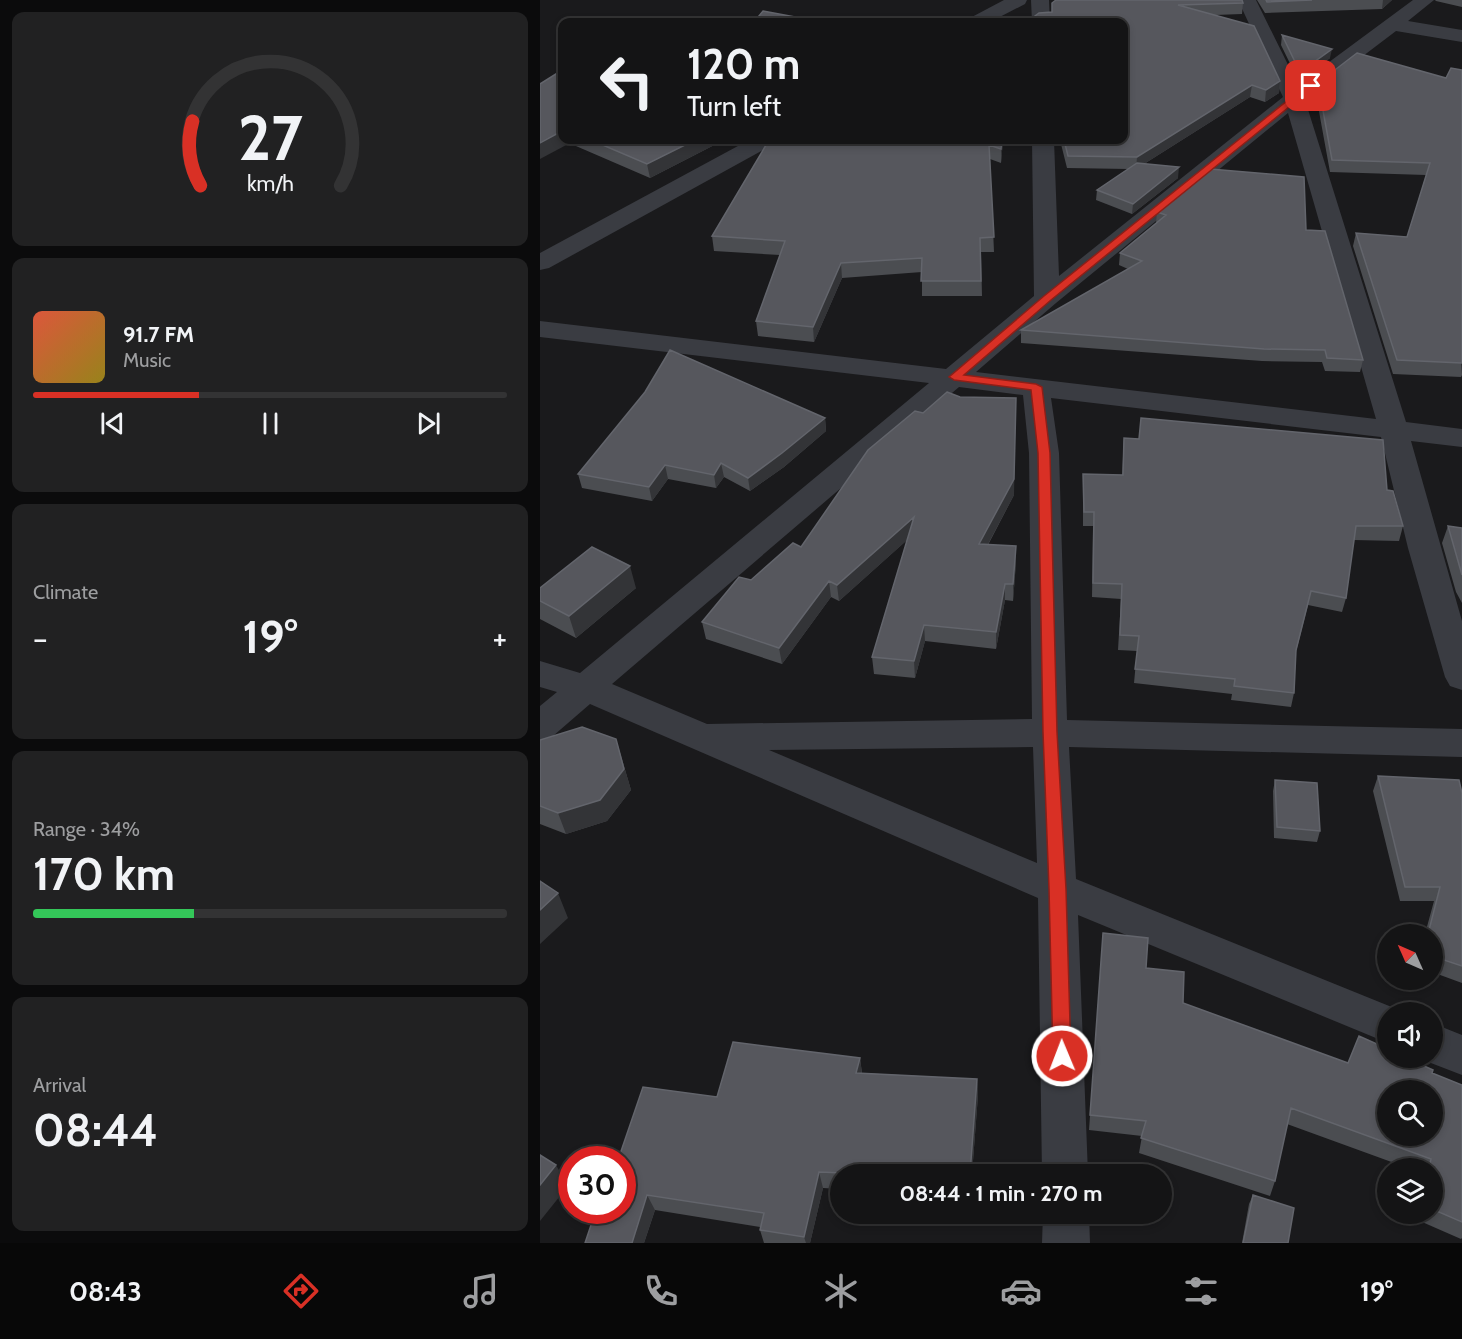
<!DOCTYPE html>
<meta charset="utf-8">
<style>
:root{--surface:#141415;--page:#212122;--text:#f1f3f6;--muted:#9d9ea0;--line:#333334;--accent:#d93025}
body{margin:0;font-family:Cabin,sans-serif;background:var(--page);color:var(--text);height:100vh;display:flex;flex-direction:column;font-size:22px;white-space:nowrap}
*{box-sizing:border-box;margin:0}
p{font-size:20px;color:var(--muted)}
.icon{flex:none;width:33px;height:33px;fill:none;stroke:currentColor;stroke-width:2;stroke-linecap:round;stroke-linejoin:round}
.map{position:relative;flex:1;overflow:hidden}
.details{display:flex;flex-direction:column;gap:12px;padding:12px;background:#0b0b0c;width:540px}
.details>*{flex:none}
.banner{position:absolute;left:18px;top:18px;width:570px;height:126px;border-radius:12px;box-shadow:0 3px 9px #0003,0 0 0 2px var(--line);background:#141415;color:var(--text);overflow:hidden}
.needle{width:39px;rotate:315deg}
.buttons{position:absolute;left:837px;top:924px;display:grid;gap:12px}
.buttons a{display:grid;place-items:center;width:66px;height:66px;border-radius:50%;background:var(--surface);box-shadow:0 3px 9px #0003,0 0 0 2px var(--line);font-size:30px}
.speed{position:absolute;left:18px;top:1146px;display:flex;gap:12px;font-size:30px;font-weight:700;text-align:center}
.speed>*{display:grid;place-content:center;width:78px;height:78px;border-radius:50%;background:var(--surface);box-shadow:0 3px 9px #0003,0 0 0 2px var(--line);line-height:1}
.speed .limit{border:9px solid #d22;background:#fff;color:#111}
.pin{position:absolute;display:grid;place-items:center;width:51px;height:51px;color:#fff;margin:-26px;border-radius:12px;box-shadow:0 3px 9px #0006}
.me{position:absolute;width:66px;margin:-33px;rotate:359deg;stroke-linejoin:round;filter:drop-shadow(0 0 4px #0008)}
.turn{display:flex;align-items:center;gap:21px;height:126px;padding:0 30px;font-size:27px}
.turn .icon{width:78px;height:78px;stroke-width:2.5}
.turn b{display:block;font-size:42px;line-height:51px}
.big{font-size:45px;font-weight:700;line-height:1.1}
.details .card{flex:1;display:flex;flex-direction:column;justify-content:center;gap:9px;min-width:0;padding:0 21px;border-radius:12px;background:var(--page)}
.details .dial{align-items:center;gap:0}
.dial svg{height:156px;overflow:visible;fill:none;stroke:var(--line);stroke-width:7;stroke-linecap:round;text-anchor:middle}
.dial text{fill:var(--text);stroke:none}
.song{display:flex;align-items:center;gap:18px}
.cover{width:72px;height:72px;border-radius:9px;background:linear-gradient(135deg,hsl(10 70% 55%),hsl(50 70% 35%))}
.played{height:6px;border-radius:3px;background:linear-gradient(90deg,var(--accent) 35%,var(--line) 35%)}
.keys{display:flex;justify-content:space-around;direction:ltr}
.heat{display:flex;justify-content:space-between;align-items:center;font-size:33px;direction:ltr}
.charge{height:9px;border-radius:4px;background:linear-gradient(90deg,#34c759 34%,var(--line) 0)}
.trip{position:absolute;left:290px;top:1164px;width:342px;height:60px;border-radius:30px;background:var(--surface);box-shadow:0 3px 9px #0003,0 0 0 2px var(--line);font-weight:700;line-height:60px;text-align:center}
.tabs{display:flex;height:96px;justify-content:space-around;align-items:center;background:#080808;color:var(--muted)}
.tabs .icon{width:42px;height:42px}
.tabs .current{color:var(--accent)}
.tabs b{font-size:27px;color:var(--text)}
main{display:flex;flex:1;min-height:0}
.map>svg:first-child{display:block}
.lines{fill:none;stroke-linecap:round;stroke-linejoin:round}
.minor{fill:#3a3c42;fill-rule:evenodd}
.wall{fill:#4b4d51}
.shaded-wall{fill:#333437}
.building{fill:#56575d;stroke:#63656c;stroke-width:1.5;fill-rule:evenodd}
.route{fill:#d93025;stroke:#8d1f18;stroke-width:1.5}
</style>
<main>
<section class="details">
<div class="card dial"><svg viewBox="0 0 100 80">
<path d="M14 69A42 42 0 1 1 86 69"/>
<path d="M14 69A42 42 0 0 1 10 36" stroke="#d93025"/>
<text x="50" y="56" font-size="32" font-weight="700">27</text>
<text x="50" y="72" font-size="11">km/h</text>
</svg></div>
<div class="card">
<div class="song"><i class="cover"></i><div><b>91.7 FM</b><p>Music</p></div></div>
<div class="played"></div>
<div class="keys"><svg class="icon" aria-label="previous" viewBox="0 0 24 24"><path d="M18 5L8 12l10 7zM5 5v14"/></svg><svg class="icon" aria-label="pause" viewBox="0 0 24 24"><path d="M8 5v14M16 5v14"/></svg><svg class="icon" aria-label="next" viewBox="0 0 24 24"><path d="M6 5l10 7-10 7zM19 5v14"/></svg></div>
</div>
<div class="card"><p>Climate</p>
<div class="heat"><a>−</a><b class="big">19°</b><a>+</a></div>
</div>
<div class="card"><p>Range · 34%</p><b class="big">170 km</b><div class="charge"></div></div>
<div class="card"><p>Arrival</p><b class="big">08:44</b></div>
</section>
<div class="map">
<svg width="922" height="1243" viewBox="0 0 922 1243">
<rect width="100%" height="100%" fill="#1a1a1c"/>
<g class="lines">
<!-- minor -->
<path class="minor" d="M464,0H487L485,4L450,22H428L430,18Z
M491,0H509L510,22H492Z
M698,0H716L758,85L873,0H894L868,21L922,30V42L856,31L765,100L866,422L922,429V447L871,441L922,621V690L910,686L905,677L868,548L841,437L511,398L519,453L527,720L922,729V757L529,747L536,879L864,1012H848V1043L538,915L548,1174H502L498,898L50,704L13,736L0,740V706L17,692L0,687V661L40,673L389,383L0,337V321L406,369L494,296L492,140H514L519,276L743,97ZM748,113L836,419L436,372L516,303ZM419,387L483,395L489,453L492,719L167,724L72,684ZM493,747L497,863L229,750Z
M209,140H235L232,145L9,268L0,270V253Z
M892,1023L922,1035V1075L878,1058H892Z
M503,1214H549L550,1243H502Z"/>
</g>
<!-- wall -->
<path class="wall" d="M516,0L703,3L702,14L675,15L740,81L739,93L725,102L710,97L604,164L638,178L592,214L556,200L557,190L588,169L527,168L520,140H584V22H491V19L512,12Z
M717,0H852L842,9L725,13Z
M895,0H922V7L896,1Z
M742,35L790,58L759,82L741,45Z
M906,78L922,375L921,377L853,374L813,246L816,233L867,237L886,175L790,172L778,106L768,101L770,89Z
M22,140H184L110,178Z
M229,140H463L461,163L450,159L454,252H441L442,296H382V272L302,278L274,342L218,336L216,321L240,255L174,251L172,236Z
M617,212L766,230L823,360L820,372L785,371L782,362L722,361L481,343V330L588,269L579,265L580,253L616,223Z
M285,418L286,431L244,467L210,491L184,477L176,488L128,479L112,501L42,488L38,474Z
M584,438L847,490L863,526L859,541L814,540L806,598L802,612L768,605L756,652L754,693L751,707L691,700L692,694L594,683L597,651L578,650L581,599L552,597L553,526H543V474L582,475Z
M474,495L448,545L476,546V562L473,601L465,600L456,649L385,641L375,678L334,674L332,657L367,540L299,601L291,597L242,664L166,639L162,622L211,580L261,547Z
M908,526L922,528V603L916,592L902,543Z
M0,588H96L36,638L0,619Z
M76,739L91,790L67,821L26,834L0,824V740Z
M838,776L922,793V983L892,972V934H885L894,901H860L833,791Z
M735,780L780,831L777,842L734,838L733,791Z
M563,933L606,968L643,1003L808,1063L892,1073L922,1085V1238L921,1239L873,1218L874,1214H892V1168H868L747,1124L735,1181L730,1196L599,1153L602,1136L549,1130Z
M320,1058L322,1073L437,1079L438,1095L432,1174H300V1189L283,1188L270,1243H224L220,1230V1227L115,1210L104,1243H45L177,1097Z
M713,1195L748,1243H702L709,1204Z"/>
<!-- shaded-wall -->
<path class="shaded-wall" d="M843,0H852L842,9Z
M792,49L790,58L759,82L760,72Z
M740,81L739,93L725,102L726,90Z
M712,85L710,97L596,169L597,157Z
M22,131V140H29L30,143L0,159V143Z
M155,140H184L110,178L107,164Z
M462,140H463L461,163V149Z
M639,167L638,178L592,214L593,204Z
M301,263L302,278L274,342L273,327Z
M476,398L474,495L439,561V544Z
M285,418L286,431L244,467L210,491L208,478Z
M181,463L184,477L176,488L174,475Z
M125,465L128,479L112,501L109,487Z
M374,517L375,533L299,601L297,585Z
M476,546V562L473,601V584Z
M90,566L96,588L36,638L29,616Z
M289,581L291,597L242,664L239,648Z
M465,584V600L456,649V632Z
M384,625L385,641L375,678L374,661Z
M76,739L91,790L67,821L26,834L18,813Z
M18,893L28,918L0,944V910Z
M320,1058L322,1075L316,1073Z
M437,1079L438,1095L432,1174H430Z
M16,1165L28,1186L0,1221V1185Z
M279,1172L283,1188L270,1243H266L264,1237Z
M107,1195L115,1210L104,1243H92Z"/>
<!-- building -->
<path class="building" d="M516,0H702L703,3L638,5L714,26L740,81L726,90L712,85L597,157L528,156L524,140H584V22H492L491,19L499,13L512,12V3Z
M726,0H772L727,2Z
M223,11L282,22H214Z
M742,35L792,49L760,72Z
M817,53L906,78L911,68L922,70V363L857,360L816,233L867,237L890,163L792,160L780,94L770,89Z
M22,70V131L0,143V84Z
M51,140H155L107,164Z
M229,140H462L461,149L449,145L454,237L440,238L441,281H381L382,258L301,263L273,327L216,321L245,241L172,236Z
M597,163L639,167L593,204L557,190Z
M670,169L764,177L766,230L785,231L823,360L787,358L785,350L724,349L481,330L602,261L580,253L626,215L617,212Z
M130,350L285,418L242,453L208,478L181,463L174,475L125,465L109,487L38,474L105,392Z
M407,392L420,397L476,398L474,479L439,544L476,546L473,584H465L456,632L384,625L374,661L332,657L374,517L297,585L289,581L239,648L162,622L199,577L211,580L253,543L261,547L328,450L375,411L383,413Z
M601,418L843,440L847,490L853,491L863,526H816L806,598L771,591L756,650L754,693L694,686L695,679L595,669L599,636L580,635L582,584L553,583L554,512H544L543,474L583,475L584,438L599,439Z
M908,526L922,528V575Z
M52,547L90,566L29,616L0,601V588Z
M42,727L76,739L84,769L60,800L18,813L0,806V740Z
M838,776L919,780L922,793V966L892,956V934H888L900,887H865Z
M735,780L777,783L780,831L737,827Z
M0,881L18,893L0,910Z
M563,933L608,938L606,968L644,972L643,1003L808,1063L819,1036L848,1049V1058H866L893,1070L892,1073L922,1085V1222L892,1209V1168H889L891,1159L751,1108L735,1181L601,1138L606,1121L550,1115ZM848,1090H892V1136H848Z
M193,1042L320,1058L316,1073L437,1079L430,1174H329L279,1172L264,1237L220,1230L224,1213L107,1195L92,1243H45L56,1210H82V1160H78L103,1087L177,1097Z
M0,1155L16,1165L0,1185Z
M713,1195L754,1208L748,1243H703Z"/>
<!-- route -->
<path class="route" d="M768,84L775,86L511,300L424,375L496,384L502,387L510,453L517,732L526,889L531,1056L528,1061L522,1064L515,1061L513,1056L509,889L503,732L498,453L491,390L414,380L409,377L504,296Z"/>
</svg>
<div class="buttons">
<a><svg class="needle" viewBox="-14 -14 28 28"><path d="M0-13l5 13h-10z" fill="#e53935"/><path d="M0 13l5-13h-10z" fill="#9d9ea0"/></svg></a>
<a><svg class="icon" aria-label="sound" viewBox="0 0 24 24"><path d="M4 9h4l5-4v14l-5-4H4zM17 9q2 3 0 6"/></svg></a>
<a><svg class="icon" aria-label="search" viewBox="0 0 24 24"><circle cx="10" cy="10" r="6"/><path d="M15 15l6 6"/></svg></a>
<a><svg class="icon" aria-label="layers" viewBox="0 0 24 24"><path d="M12 4l9 5-9 5-9-5zM3 14l9 5 9-5"/></svg></a>
</div>
<div class="speed"><div class="limit">30</div></div>
<div class="pin" style="left:771px;top:86px;background:#d93025"><svg class="icon" aria-label="arrive" viewBox="0 0 24 24"><path d="M6 21V4h12l-3 4 3 4H6"/></svg></div>
<svg class="me" style="left:522px;top:1056px" viewBox="-20 -20 40 40"><circle r="17" fill="#d93025" stroke="#fff" stroke-width="3"/><path d="M0-11L8 9 0 5-8 9z" fill="#fff"/></svg>
<div class="trip">08:44 · 1 min · 270 m</div>
<div class="banner">
<div class="turn"><svg class="icon" aria-label="left" viewBox="0 0 24 24"><path d="M17 20v-9H6M10 6l-5 5 5 5"/></svg><div><b>120 m</b>Turn left</div></div>
</div>
</div>
</main>
<nav class="tabs">
<b>08:43</b>
<svg class="icon current" aria-label="directions" viewBox="0 0 24 24"><path d="M12 3l9 9-9 9-9-9zM9 14v-3h6M13 9l2 2-2 2"/></svg>
<svg class="icon" aria-label="music" viewBox="0 0 24 24"><path d="M9 18V5l10-2v13"/><circle cx="6" cy="18" r="3"/><circle cx="16" cy="16" r="3"/></svg>
<svg class="icon" aria-label="phone" viewBox="0 0 24 24"><path d="M5 4h4l2 5-3 2q2 4 5 5l2-3 5 2v4C11 20 4 13 5 4z"/></svg>
<svg class="icon" aria-label="climate" viewBox="0 0 24 24"><path d="M12 3v18M4 7l16 10M4 17L20 7"/></svg>
<svg class="icon" aria-label="car" viewBox="0 0 24 24"><path d="M5 17H2v-5l4-1 3-4h7l3 4 3 1v5h-3M9 17h6M6 11h13"/><circle cx="7" cy="17" r="2"/><circle cx="17" cy="17" r="2"/></svg>
<svg class="icon" aria-label="filters" viewBox="0 0 24 24"><path d="M4 7h16M4 17h16"/><circle cx="9" cy="7" r="2"/><circle cx="15" cy="17" r="2"/></svg>
<b>19°</b>
</nav>
